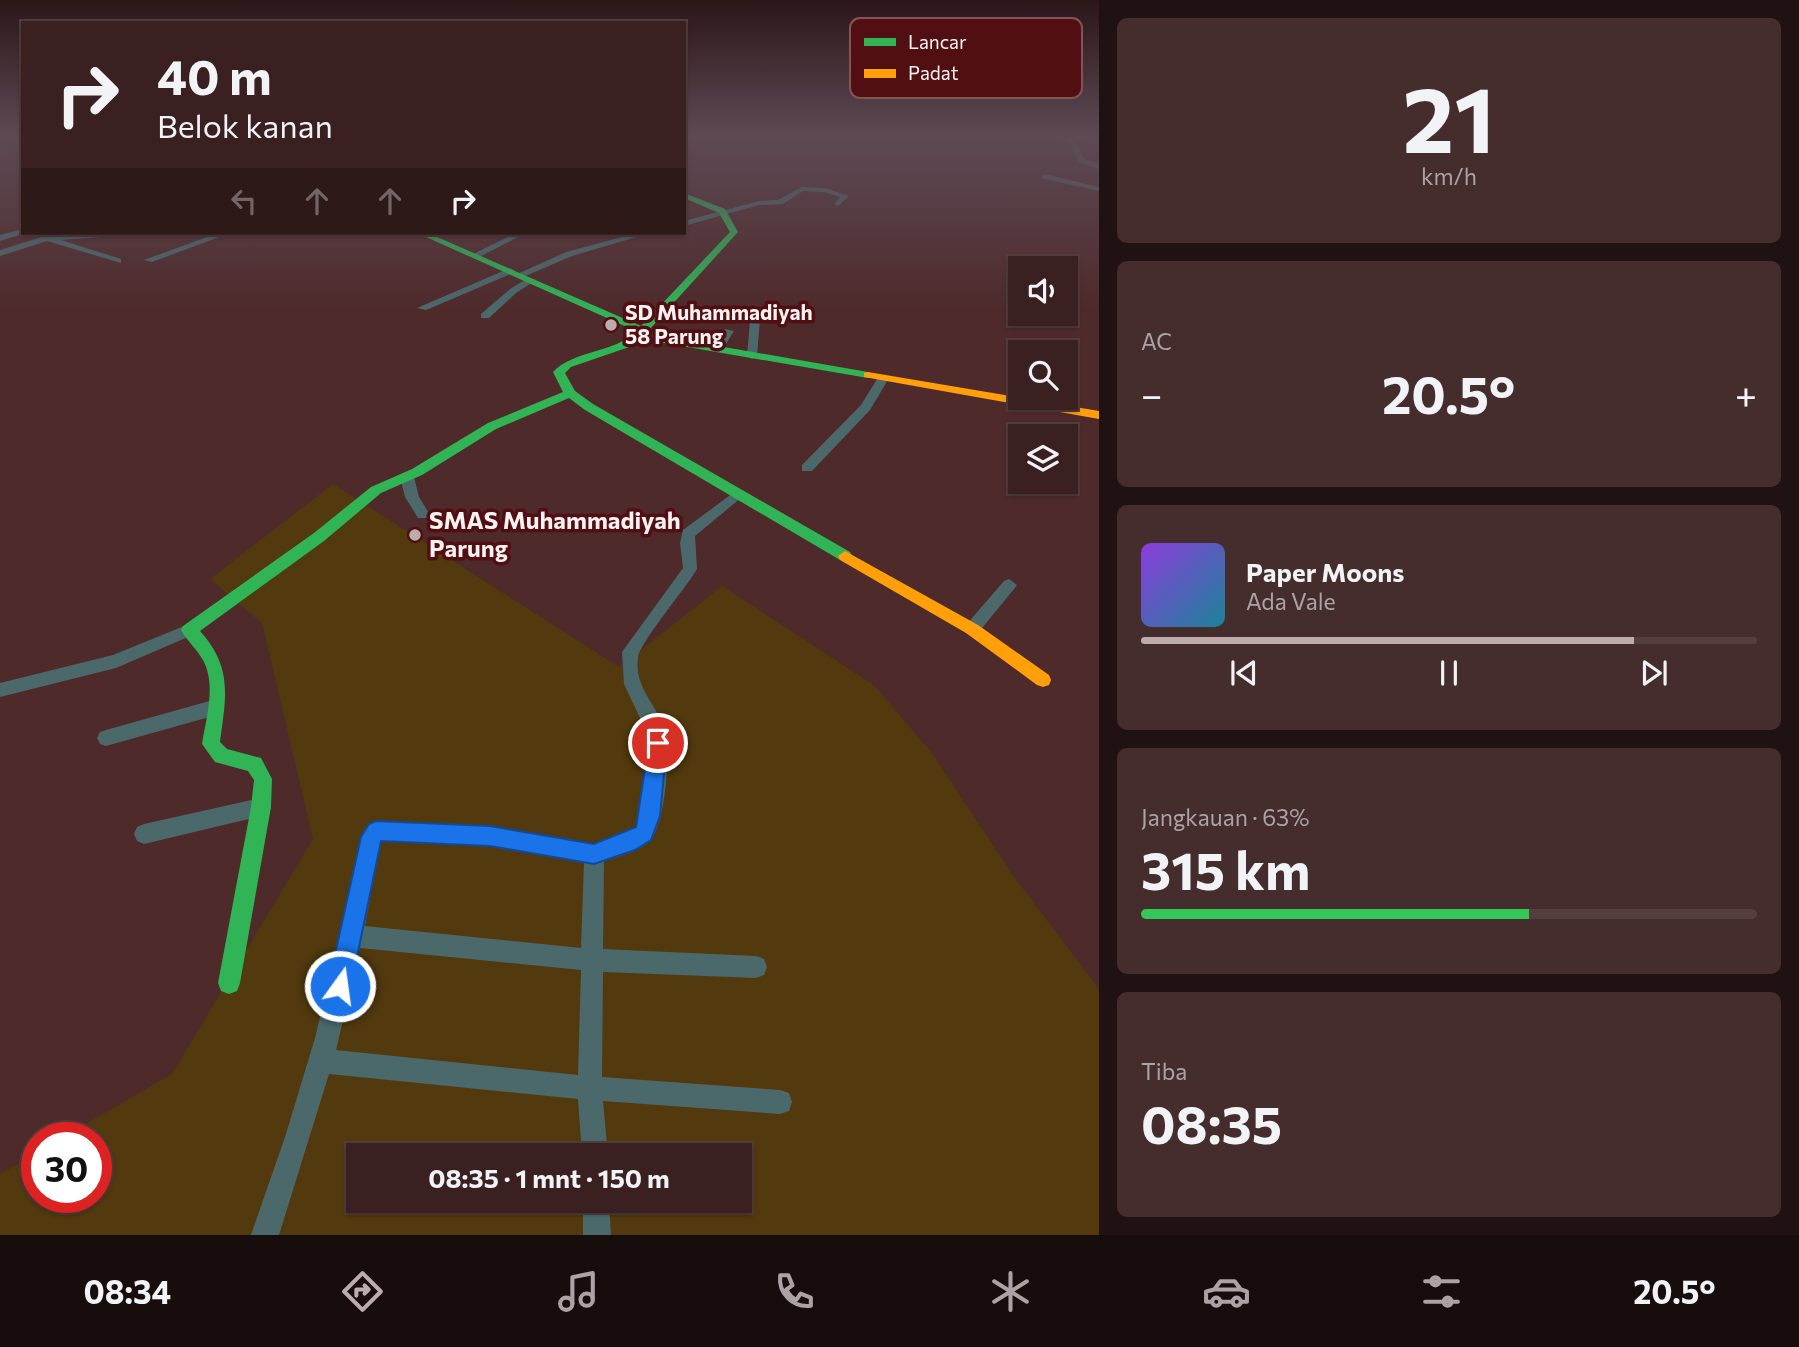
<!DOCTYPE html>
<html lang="id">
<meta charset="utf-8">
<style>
:root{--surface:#3a2020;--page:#452d2d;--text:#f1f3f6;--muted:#aba3a5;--line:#543e3e;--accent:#beabac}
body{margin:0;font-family:Commissioner,sans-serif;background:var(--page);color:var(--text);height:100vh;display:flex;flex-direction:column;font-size:26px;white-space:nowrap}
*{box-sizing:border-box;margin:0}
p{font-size:23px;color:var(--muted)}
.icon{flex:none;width:38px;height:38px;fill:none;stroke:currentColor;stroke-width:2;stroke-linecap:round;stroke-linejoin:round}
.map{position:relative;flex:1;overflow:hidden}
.drawer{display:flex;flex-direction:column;gap:18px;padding:18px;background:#201212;width:700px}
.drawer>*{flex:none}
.banner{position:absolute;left:21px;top:21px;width:665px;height:214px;border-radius:0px;box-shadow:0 2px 5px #0004,0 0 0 2px var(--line);background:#3a2020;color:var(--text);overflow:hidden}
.fabs{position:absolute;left:1008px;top:256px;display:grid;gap:14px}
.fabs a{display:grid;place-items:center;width:70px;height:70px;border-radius:0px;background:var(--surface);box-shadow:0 2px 5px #0004,0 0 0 2px var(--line);font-size:35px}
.speed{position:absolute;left:21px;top:1122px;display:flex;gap:14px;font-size:35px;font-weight:700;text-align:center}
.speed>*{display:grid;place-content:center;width:91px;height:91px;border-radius:50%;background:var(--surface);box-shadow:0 2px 5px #0004,0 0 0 2px var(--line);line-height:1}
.speed .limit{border:10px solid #d22;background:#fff;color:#111}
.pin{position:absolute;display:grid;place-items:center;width:60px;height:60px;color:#fff;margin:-30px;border:4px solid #fff;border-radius:50%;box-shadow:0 2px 7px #0007}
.me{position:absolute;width:77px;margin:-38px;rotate:14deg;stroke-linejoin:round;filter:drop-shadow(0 0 5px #0008)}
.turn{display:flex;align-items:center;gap:24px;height:147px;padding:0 21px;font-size:32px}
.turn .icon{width:91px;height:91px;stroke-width:2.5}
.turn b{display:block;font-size:49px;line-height:60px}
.lanes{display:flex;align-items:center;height:66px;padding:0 21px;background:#0003;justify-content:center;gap:35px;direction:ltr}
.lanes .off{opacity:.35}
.big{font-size:52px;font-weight:700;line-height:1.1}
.drawer .widget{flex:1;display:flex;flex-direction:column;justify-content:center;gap:10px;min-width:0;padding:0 24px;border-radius:10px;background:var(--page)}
.drawer .dial{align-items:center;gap:0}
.dial b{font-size:91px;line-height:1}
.song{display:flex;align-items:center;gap:21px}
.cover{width:84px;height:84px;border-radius:10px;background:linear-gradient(135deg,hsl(270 70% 55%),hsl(190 70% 35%))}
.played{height:7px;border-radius:4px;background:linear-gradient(90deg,var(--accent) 80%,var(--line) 80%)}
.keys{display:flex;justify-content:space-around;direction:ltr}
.heat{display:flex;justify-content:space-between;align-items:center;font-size:38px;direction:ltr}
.charge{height:10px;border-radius:5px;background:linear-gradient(90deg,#34c759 63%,var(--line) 0)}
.trip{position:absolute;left:346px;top:1143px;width:406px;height:70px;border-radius:0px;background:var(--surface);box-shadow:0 2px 5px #0004,0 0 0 2px var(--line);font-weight:700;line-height:70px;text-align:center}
.menu{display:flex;height:112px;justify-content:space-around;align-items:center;background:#170d0d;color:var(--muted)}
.menu .icon{width:49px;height:49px}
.menu .on{color:var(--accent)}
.menu b{font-size:32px;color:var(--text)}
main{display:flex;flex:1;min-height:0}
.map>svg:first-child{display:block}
.green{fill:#52390e;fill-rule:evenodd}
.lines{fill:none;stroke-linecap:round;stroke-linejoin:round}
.street{fill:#4b696b;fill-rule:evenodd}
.fast{fill:#30b455;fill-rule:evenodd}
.slow{fill:#ff9f0a;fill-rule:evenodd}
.route{fill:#1a73e8;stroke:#114b97;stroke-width:2}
.poi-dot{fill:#beabac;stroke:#510f14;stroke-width:2.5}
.labels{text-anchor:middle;stroke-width:7;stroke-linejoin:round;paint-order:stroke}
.far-poi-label{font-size:21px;font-weight:bold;fill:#faf1f1;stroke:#510f14;text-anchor:start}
.poi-label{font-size:24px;font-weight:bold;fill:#faf1f1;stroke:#510f14;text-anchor:start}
.key{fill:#510f14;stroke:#845356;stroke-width:2}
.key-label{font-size:19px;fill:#faf1f1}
</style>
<main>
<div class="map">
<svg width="1099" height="1235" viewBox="0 0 1099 1235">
<rect width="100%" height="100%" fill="#4e2a2b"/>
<!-- green -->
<path class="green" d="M333,484L619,667L722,586L874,685L932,753L1015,878L1099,989V1235H0V1174L37,1153V1197H96V1138L63,1137L172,1074L313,839L262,623L210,579ZM359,1155H740V1200H359Z"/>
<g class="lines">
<!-- street -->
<path class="street" d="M1060,137H1099V141L1073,140L1077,144L1084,159L1099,164V169L1078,162L1071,145Z
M1044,174L1099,187V191L1041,178Z
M802,187L825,188L849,196L838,206L834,204L840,197L824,192L803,191L783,204L759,205L684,226V221L759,201L778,200Z
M23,229V233H26L0,241V235Z
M83,233H118L114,236L61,240L121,259V263L47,241L0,256V250L48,235Z
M218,233H230L152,262L144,260Z
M516,233H526L477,258L469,256Z
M637,233H650L572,256L523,277L515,275L566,252Z
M510,268L515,271L513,273L426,310L417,308Z
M528,278L536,280L516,293L489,318H481V314L510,289Z
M756,305L761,308L757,356L752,359L747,356L751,308Z
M725,329L734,331L721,352H713L712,350Z
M883,375L889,378L870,410L812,471H802V465L861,405L879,376Z
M407,473L414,477L419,497L430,515L428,518H418L405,497L400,477Z
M737,490L742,491L744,494L742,497L695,536L697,569C687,587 639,643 638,658C634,686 655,703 664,727C672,748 665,828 649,842C638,852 618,856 604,861L603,949L756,956L764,959L767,967L764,975L756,978L603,972L602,1077L780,1090L789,1093L792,1102L789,1111L780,1114L603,1101L608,1155H582L578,1099L329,1074L279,1235H251L285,1137L315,1038L364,830L376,821L490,826L594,844L636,828L647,780L649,737L624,684L622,652L683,568L680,543L683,530ZM380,841L490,846L584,862L581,948L365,926ZM360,948L581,970L578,1075L336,1050Z
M1009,579L1017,585L1014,589L978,633H966L964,629L966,625L1004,581Z
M189,624L195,626L197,630L195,634L116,668L0,697V683L113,655Z
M213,700L219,703L222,708L219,713L213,716L106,746L100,744L97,738L100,732L106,730Z
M261,798L268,801L271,807L268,813L261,816L144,844L137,841L134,834L137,827L144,824Z
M583,1200H609L611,1235H583Z"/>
<!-- fast -->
<path class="fast" d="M684,193L725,209L738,232L649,330L667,337L868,372L874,375L868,378L664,343L644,335L635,345L571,367L565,373L575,391L593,404L850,552L852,556L850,560H840L585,410L569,398L496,429L422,475L381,493L324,541L200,631C233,668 226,696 220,742L227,749L261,758L272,779L271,807L240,983L237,991L229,994L221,991L218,983L251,807L254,780L248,771L215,762L202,744C206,718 216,687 204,662C198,650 187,641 181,630L183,626L314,533L371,487L412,469L488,423L563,392L553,372C575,349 614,354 636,331L417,233H428L641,326L730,232L719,213L684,198Z"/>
<!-- slow -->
<path class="slow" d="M868,372L1099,411V419L864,377V373Z
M845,551L978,625L1049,675L1051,680L1049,685L1043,687L1037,685L966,633L840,560L838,556Z"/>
</g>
<!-- sky -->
<linearGradient id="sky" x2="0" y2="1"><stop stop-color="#2b1718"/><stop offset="0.44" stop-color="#5d4a55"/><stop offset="1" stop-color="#5d4a55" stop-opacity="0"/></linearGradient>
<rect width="1099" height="310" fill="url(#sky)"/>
<!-- route -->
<path class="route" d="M658,735L665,738L667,743L660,816L651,840L635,850L594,864L490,846L381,841L351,986L348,994L340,997L332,994L328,986L361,837L369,824L376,821L490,826L594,844L636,827L649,743L652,738Z"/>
<!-- markers -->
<g class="poi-dot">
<circle cx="611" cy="325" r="7"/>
<circle cx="415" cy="535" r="7"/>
</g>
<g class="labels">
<!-- far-poi labels -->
<g class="far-poi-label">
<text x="625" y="320">SD Muhammadiyah<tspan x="625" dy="24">58 Parung</tspan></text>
</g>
<!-- poi labels -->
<g class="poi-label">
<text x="429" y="529">SMAS Muhammadiyah<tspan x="429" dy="28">Parung</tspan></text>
</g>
</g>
<!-- legend -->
<rect x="850" y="18" width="232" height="80" rx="10" class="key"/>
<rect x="864" y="38" width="32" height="8" fill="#30b455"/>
<rect x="864" y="69" width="32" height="9" fill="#ff9f0a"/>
<g class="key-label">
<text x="908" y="49">Lancar</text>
<text x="908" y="80">Padat</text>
</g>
</svg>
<div class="fabs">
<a><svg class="icon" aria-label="sound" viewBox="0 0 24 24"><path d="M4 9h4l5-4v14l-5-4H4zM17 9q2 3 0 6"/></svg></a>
<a><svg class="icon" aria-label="search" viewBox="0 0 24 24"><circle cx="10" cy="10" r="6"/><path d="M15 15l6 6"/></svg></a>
<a><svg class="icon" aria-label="layers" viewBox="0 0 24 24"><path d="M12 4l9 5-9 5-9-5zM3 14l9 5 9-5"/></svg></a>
</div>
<div class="speed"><div class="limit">30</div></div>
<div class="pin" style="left:658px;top:743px;background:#d93025"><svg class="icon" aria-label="arrive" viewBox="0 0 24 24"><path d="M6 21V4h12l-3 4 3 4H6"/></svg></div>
<svg class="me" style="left:340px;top:986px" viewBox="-20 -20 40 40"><circle r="17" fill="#1a73e8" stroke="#fff" stroke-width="3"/><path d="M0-11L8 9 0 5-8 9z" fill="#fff"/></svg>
<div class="trip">08:35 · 1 mnt · 150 m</div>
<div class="banner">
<div class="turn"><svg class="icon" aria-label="right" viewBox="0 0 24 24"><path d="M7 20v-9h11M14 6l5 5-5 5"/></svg><div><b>40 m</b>Belok kanan</div></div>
<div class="lanes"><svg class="icon off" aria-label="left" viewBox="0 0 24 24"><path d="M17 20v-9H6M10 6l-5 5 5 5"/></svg><svg class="icon off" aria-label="ahead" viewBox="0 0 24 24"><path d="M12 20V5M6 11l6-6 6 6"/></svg><svg class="icon off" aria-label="ahead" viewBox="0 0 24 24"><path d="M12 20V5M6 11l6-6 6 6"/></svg><svg class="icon" aria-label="right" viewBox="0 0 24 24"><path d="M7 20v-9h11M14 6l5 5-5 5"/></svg></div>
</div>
</div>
<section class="drawer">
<div class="widget dial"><b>21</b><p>km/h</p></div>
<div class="widget"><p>AC</p>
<div class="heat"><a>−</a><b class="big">20.5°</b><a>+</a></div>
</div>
<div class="widget">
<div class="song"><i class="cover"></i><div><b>Paper Moons</b><p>Ada Vale</p></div></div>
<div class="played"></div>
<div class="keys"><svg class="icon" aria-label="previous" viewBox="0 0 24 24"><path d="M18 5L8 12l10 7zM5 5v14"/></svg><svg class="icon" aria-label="pause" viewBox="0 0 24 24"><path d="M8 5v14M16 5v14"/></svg><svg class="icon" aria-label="next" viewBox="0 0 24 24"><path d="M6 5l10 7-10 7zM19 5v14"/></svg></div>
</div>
<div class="widget"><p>Jangkauan · 63%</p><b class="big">315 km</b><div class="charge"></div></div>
<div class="widget"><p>Tiba</p><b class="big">08:35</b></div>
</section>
</main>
<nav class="menu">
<b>08:34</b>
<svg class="icon on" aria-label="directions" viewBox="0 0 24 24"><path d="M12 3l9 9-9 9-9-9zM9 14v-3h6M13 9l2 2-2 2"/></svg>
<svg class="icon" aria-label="music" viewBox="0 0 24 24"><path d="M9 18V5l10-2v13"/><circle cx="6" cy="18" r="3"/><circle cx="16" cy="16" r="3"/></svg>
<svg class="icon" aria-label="phone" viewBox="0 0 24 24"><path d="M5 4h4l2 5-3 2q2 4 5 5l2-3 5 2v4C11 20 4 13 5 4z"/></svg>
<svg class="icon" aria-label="climate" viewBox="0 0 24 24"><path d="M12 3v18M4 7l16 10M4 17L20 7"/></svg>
<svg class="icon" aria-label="car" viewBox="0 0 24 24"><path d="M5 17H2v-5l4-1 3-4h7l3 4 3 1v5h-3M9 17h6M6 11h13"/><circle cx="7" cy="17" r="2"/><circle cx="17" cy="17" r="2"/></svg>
<svg class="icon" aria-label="filters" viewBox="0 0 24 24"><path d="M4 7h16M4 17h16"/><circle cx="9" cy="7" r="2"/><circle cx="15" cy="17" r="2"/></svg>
<b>20.5°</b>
</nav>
